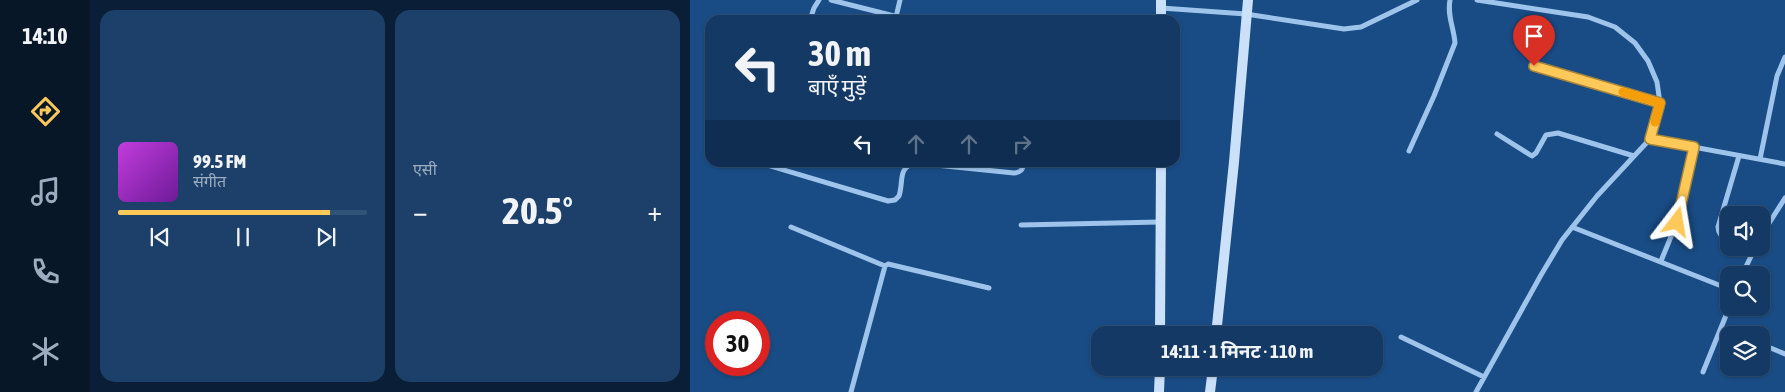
<!DOCTYPE html>
<html lang="hi">
<meta charset="utf-8">
<style>
:root{--surface:#133964;--page:#1c406a;--text:#f1f3f6;--muted:#9dacbf;--line:#325378;--accent:#ffc959}
body{margin:0;font-family:"Asap Condensed","Noto Sans Devanagari",sans-serif;background:var(--page);color:var(--text);height:100vh;display:flex;flex-direction:column;font-size:19px;white-space:nowrap}
*{box-sizing:border-box;margin:0}
p{font-size:16px;color:var(--muted)}
.icon{flex:none;width:28px;height:28px;fill:none;stroke:currentColor;stroke-width:2;stroke-linecap:round;stroke-linejoin:round}
.map{position:relative;flex:1;overflow:hidden}
.panel{display:flex;flex-direction:column;gap:10px;padding:10px;background:#0a1f37;width:600px}
.panel>*{flex:none}
.guide{position:absolute;left:15px;top:15px;width:475px;height:152px;border-radius:15px;box-shadow:0 1px 4px #0004,0 0 0 1px var(--line);background:#133964;color:var(--text);overflow:hidden}
.tools{position:absolute;left:1030px;top:206px;display:grid;gap:10px}
.tools a{display:grid;place-items:center;width:50px;height:50px;border-radius:10px;background:var(--surface);box-shadow:0 1px 4px #0004,0 0 0 1px var(--line);font-size:25px}
.speed{position:absolute;left:15px;top:311px;display:flex;gap:10px;font-size:25px;font-weight:700;text-align:center}
.speed>*{display:grid;place-content:center;width:65px;height:65px;border-radius:50%;background:var(--surface);box-shadow:0 1px 4px #0004,0 0 0 1px var(--line);line-height:1}
.speed .limit{border:8px solid #d22;background:#fff;color:#111}
.pin{position:absolute;display:grid;place-items:center;width:42px;height:42px;color:#fff;margin:-51px -21px;border-radius:50% 50% 50% 0;rotate:-45deg;box-shadow:0 0 5px #0007}
.pin .icon{rotate:45deg}
.me{position:absolute;width:55px;margin:-28px;rotate:14deg;stroke-linejoin:round;filter:drop-shadow(0 0 4px #0008)}
.turn{display:flex;align-items:center;gap:18px;height:105px;padding:0 20px;font-size:22px}
.turn .icon{width:65px;height:65px;stroke-width:2.5}
.turn b{display:block;font-size:35px;line-height:42px}
.lanes{display:flex;align-items:center;height:48px;padding:0 20px;background:#0003;justify-content:center;gap:25px;direction:ltr}
.lanes .off{opacity:.35}
.big{font-size:38px;font-weight:700;line-height:1.1}
.panel .widget{flex:1;display:flex;flex-direction:column;justify-content:center;gap:8px;min-width:0;padding:0 18px;border-radius:15px;background:var(--page)}
.song{display:flex;align-items:center;gap:15px}
.cover{width:60px;height:60px;border-radius:8px;background:linear-gradient(135deg,hsl(290 70% 55%),hsl(280 70% 35%))}
.played{height:5px;border-radius:2px;background:linear-gradient(90deg,var(--accent) 85%,var(--line) 85%)}
.keys{display:flex;justify-content:space-around;direction:ltr}
.heat{display:flex;justify-content:space-between;align-items:center;font-size:28px;direction:ltr}
.panel .tiles{flex:1;display:grid;gap:10px;grid-template-columns:repeat(2,1fr)}
.trip{position:absolute;left:401px;top:326px;width:292px;height:50px;border-radius:15px;background:var(--surface);box-shadow:0 1px 4px #0004,0 0 0 1px var(--line);font-weight:700;line-height:50px;text-align:center}
main{display:flex;flex:1;min-height:0}
.tabs{display:flex;flex-direction:column;width:90px;justify-content:space-around;align-items:center;background:#081728;color:var(--muted)}
.tabs .icon{width:35px;height:35px}
.tabs .current{color:var(--accent)}
.tabs b{font-size:22px;color:var(--text)}
.map>svg:first-child{display:block}
.lines{fill:none;stroke-linecap:round;stroke-linejoin:round}
.street{stroke:#9ec4ec;stroke-width:5}
.secondary{stroke:#cbe0f9;stroke-width:10}
.route-casing{stroke:#a6833a;stroke-width:12}
.route{stroke:#ffc959;stroke-width:9}
.slow{stroke:#f59e0b;stroke-width:9}
</style>
<main>
<nav class="tabs">
<b>14:10</b>
<svg class="icon current" aria-label="directions" viewBox="0 0 24 24"><path d="M12 3l9 9-9 9-9-9zM9 14v-3h6M13 9l2 2-2 2"/></svg>
<svg class="icon" aria-label="music" viewBox="0 0 24 24"><path d="M9 18V5l10-2v13"/><circle cx="6" cy="18" r="3"/><circle cx="16" cy="16" r="3"/></svg>
<svg class="icon" aria-label="phone" viewBox="0 0 24 24"><path d="M5 4h4l2 5-3 2q2 4 5 5l2-3 5 2v4C11 20 4 13 5 4z"/></svg>
<svg class="icon" aria-label="climate" viewBox="0 0 24 24"><path d="M12 3v18M4 7l16 10M4 17L20 7"/></svg>
</nav>
<section class="panel">
<div class="tiles">
<div class="widget">
<div class="song"><i class="cover"></i><div><b>99.5 FM</b><p>संगीत</p></div></div>
<div class="played"></div>
<div class="keys"><svg class="icon" aria-label="previous" viewBox="0 0 24 24"><path d="M18 5L8 12l10 7zM5 5v14"/></svg><svg class="icon" aria-label="pause" viewBox="0 0 24 24"><path d="M8 5v14M16 5v14"/></svg><svg class="icon" aria-label="next" viewBox="0 0 24 24"><path d="M6 5l10 7-10 7zM19 5v14"/></svg></div>
</div>
<div class="widget"><p>एसी</p>
<div class="heat"><a>−</a><b class="big">20.5°</b><a>+</a></div>
</div>
</div>
</section>
<div class="map">
<svg width="1095" height="392" viewBox="0 0 1095 392">
<rect width="100%" height="100%" fill="#194c85"/>
<g class="lines">
<!-- street -->
<path class="street" d="M141,0L220,20
M787,0L898,17L925,27L945,43L958,61L967,82L970,103L960,139
M471,8L556,14L654,29L671,27L727,0
M206,17L210,0
M120,20L124,8L129,0
M844,66L970,103
M807,134L842,156L846,153L856,135L868,133L944,156
M719,151L744,96L765,43C764,28 757,16 760,0
M1070,159L1087,76L1095,57
M67,162L198,201L205,200L209,196C214,181 207,167 226,163L324,173C331,172 333,170 334,162
M331,225L470,222
M101,227L195,266L198,264L299,288
M882,227L1039,289
M1071,236L1095,198
M1039,241C1033,238 1028,234 1028,227L1049,156
M1052,248L1063,253
M971,261L987,222L1004,147
M1052,275L1065,248
M1031,328L1048,335
M711,337L794,377
M1071,344L1095,354
M1013,372L1039,308
M161,392L195,266
M786,392L851,275L872,240L907,196L960,139L1095,164"/>
<!-- secondary -->
<path class="secondary" d="M471,0V20
M470,335L471,162
M526,335L544,162L558,0
M469,392L470,368
M520,392L523,368"/>
</g>
<g class="lines">
<!-- route casing -->
<g class="route-casing">
<path id="route" d="M844,66L970,103L960,139L1004,147L987,222"/>
</g>
<!-- route -->
<use href="#route" class="route"/>
<!-- slow -->
<path class="slow" d="M933,92L970,103L965,122"/>
</g>
</svg>
<div class="tools">
<a><svg class="icon" aria-label="sound" viewBox="0 0 24 24"><path d="M4 9h4l5-4v14l-5-4H4zM17 9q2 3 0 6"/></svg></a>
<a><svg class="icon" aria-label="search" viewBox="0 0 24 24"><circle cx="10" cy="10" r="6"/><path d="M15 15l6 6"/></svg></a>
<a><svg class="icon" aria-label="layers" viewBox="0 0 24 24"><path d="M12 4l9 5-9 5-9-5zM3 14l9 5 9-5"/></svg></a>
</div>
<div class="speed"><div class="limit">30</div></div>
<div class="pin" style="left:844px;top:66px;background:#d93025"><svg class="icon" aria-label="arrive" viewBox="0 0 24 24"><path d="M6 21V4h12l-3 4 3 4H6"/></svg></div>
<svg class="me" style="left:987px;top:222px" viewBox="-20 -20 40 40"><path d="M0-17L14 15 0 8-14 15z" fill="#ffc959" stroke="#fff" stroke-width="4"/></svg>
<div class="trip">14:11 · 1 मिनट · 110 m</div>
<div class="guide">
<div class="turn"><svg class="icon" aria-label="left" viewBox="0 0 24 24"><path d="M17 20v-9H6M10 6l-5 5 5 5"/></svg><div><b>30 m</b>बाएँ मुड़ें</div></div>
<div class="lanes"><svg class="icon" aria-label="left" viewBox="0 0 24 24"><path d="M17 20v-9H6M10 6l-5 5 5 5"/></svg><svg class="icon off" aria-label="ahead" viewBox="0 0 24 24"><path d="M12 20V5M6 11l6-6 6 6"/></svg><svg class="icon off" aria-label="ahead" viewBox="0 0 24 24"><path d="M12 20V5M6 11l6-6 6 6"/></svg><svg class="icon off" aria-label="right" viewBox="0 0 24 24"><path d="M7 20v-9h11M14 6l5 5-5 5"/></svg></div>
</div>
</div>
</main>
